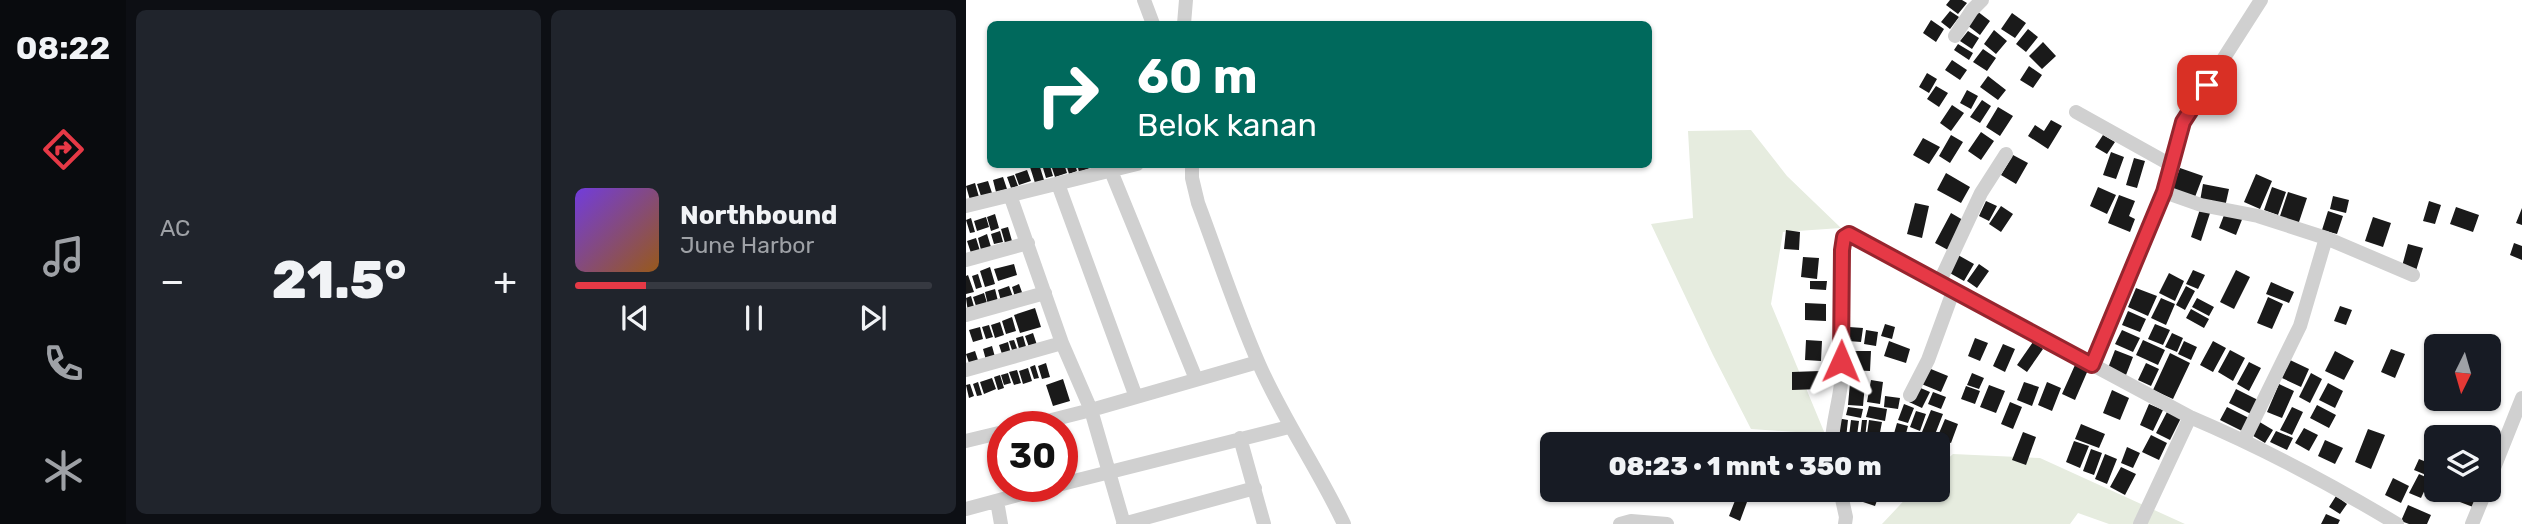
<!DOCTYPE html>
<html lang="id">
<meta charset="utf-8">
<style>
:root{--surface:#171b24;--page:#20242c;--text:#f1f3f6;--muted:#9ea1a6;--line:#363941;--accent:#e63946}
body{margin:0;font-family:Rubik,sans-serif;background:var(--page);color:var(--text);height:100vh;display:flex;flex-direction:column;font-size:26px;white-space:nowrap}
*{box-sizing:border-box;margin:0}
p{font-size:23px;color:var(--muted)}
.icon{flex:none;width:38px;height:38px;fill:none;stroke:currentColor;stroke-width:2;stroke-linecap:round;stroke-linejoin:round}
.map{position:relative;flex:1;overflow:hidden}
.side{display:flex;flex-direction:column;gap:10px;padding:10px;background:#0d0f14;width:840px}
.side>*{flex:none}
.banner{position:absolute;left:21px;top:21px;width:665px;height:147px;border-radius:10px;box-shadow:0 2px 5px #0004;background:#00695c;color:#fff;overflow:hidden}
.needle{width:46px;rotate:185deg}
.fabs{position:absolute;left:1458px;top:334px;display:grid;gap:14px}
.fabs a{display:grid;place-items:center;width:77px;height:77px;border-radius:10px;background:var(--surface);box-shadow:0 2px 5px #0004;font-size:35px}
.speed{position:absolute;left:21px;top:411px;display:flex;gap:14px;font-size:35px;font-weight:700;text-align:center}
.speed>*{display:grid;place-content:center;width:91px;height:91px;border-radius:50%;background:var(--surface);box-shadow:0 2px 5px #0004;line-height:1}
.speed .limit{border:10px solid #d22;background:#fff;color:#111}
.pin{position:absolute;display:grid;place-items:center;width:60px;height:60px;color:#fff;margin:-30px;border-radius:14px;box-shadow:0 4px 10px #0006}
.me{position:absolute;width:77px;margin:-38px;rotate:1deg;stroke-linejoin:round;filter:drop-shadow(0 0 5px #0008)}
.turn{display:flex;align-items:center;gap:24px;height:147px;padding:0 35px;font-size:32px}
.turn .icon{width:91px;height:91px;stroke-width:2.5}
.turn b{display:block;font-size:49px;line-height:60px}
.big{font-size:52px;font-weight:800;line-height:1.1}
.side .tile{flex:1;display:flex;flex-direction:column;justify-content:center;gap:10px;min-width:0;padding:0 24px;border-radius:10px;background:var(--page)}
.song{display:flex;align-items:center;gap:21px}
.cover{width:84px;height:84px;border-radius:10px;background:linear-gradient(135deg,hsl(260 70% 55%),hsl(30 70% 35%))}
.played{height:7px;border-radius:4px;background:linear-gradient(90deg,var(--accent) 20%,var(--line) 20%)}
.keys{display:flex;justify-content:space-around;direction:ltr}
.heat{display:flex;justify-content:space-between;align-items:center;font-size:38px;direction:ltr}
.side .tiles{flex:1;display:grid;gap:10px;grid-template-columns:repeat(2,1fr)}
.trip{position:absolute;left:574px;top:432px;width:410px;height:70px;border-radius:10px;background:var(--surface);box-shadow:0 2px 5px #0004;font-weight:800;line-height:70px;text-align:center}
main{display:flex;flex:1;min-height:0}
.menu{display:flex;flex-direction:column;width:126px;justify-content:space-around;align-items:center;background:#090b0e;color:var(--muted)}
.menu .icon{width:49px;height:49px}
.menu .on{color:var(--accent)}
.menu b{font-size:32px;color:var(--text)}
.map>svg:first-child{display:block}
.green{fill:#e6ecdf}
.building{fill:#1a1a1a}
.lines{fill:none;stroke-linecap:round;stroke-linejoin:round}
.minor{stroke:#d0d0d0;stroke-width:14}
.route-casing{stroke:#96252e;stroke-width:18}
.route{stroke:#e63946;stroke-width:12}
</style>
<main>
<nav class="menu">
<b>08:22</b>
<svg class="icon on" aria-label="directions" viewBox="0 0 24 24"><path d="M12 3l9 9-9 9-9-9zM9 14v-3h6M13 9l2 2-2 2"/></svg>
<svg class="icon" aria-label="music" viewBox="0 0 24 24"><path d="M9 18V5l10-2v13"/><circle cx="6" cy="18" r="3"/><circle cx="16" cy="16" r="3"/></svg>
<svg class="icon" aria-label="phone" viewBox="0 0 24 24"><path d="M5 4h4l2 5-3 2q2 4 5 5l2-3 5 2v4C11 20 4 13 5 4z"/></svg>
<svg class="icon" aria-label="climate" viewBox="0 0 24 24"><path d="M12 3v18M4 7l16 10M4 17L20 7"/></svg>
</nav>
<section class="side">
<div class="tiles">
<div class="tile"><p>AC</p>
<div class="heat"><a>−</a><b class="big">21.5°</b><a>+</a></div>
</div>
<div class="tile">
<div class="song"><i class="cover"></i><div><b>Northbound</b><p>June Harbor</p></div></div>
<div class="played"></div>
<div class="keys"><svg class="icon" aria-label="previous" viewBox="0 0 24 24"><path d="M18 5L8 12l10 7zM5 5v14"/></svg><svg class="icon" aria-label="pause" viewBox="0 0 24 24"><path d="M8 5v14M16 5v14"/></svg><svg class="icon" aria-label="next" viewBox="0 0 24 24"><path d="M6 5l10 7-10 7zM19 5v14"/></svg></div>
</div>
</div>
</section>
<div class="map">
<svg width="1556" height="524" viewBox="0 0 1556 524">
<rect width="100%" height="100%" fill="#fff"/>
<!-- green -->
<path class="green" d="M785,130L821,176L875,228L817,232L805,304L859,434L785,429L747,355L685,224L727,218L722,131Z
M987,454L1074,458L1219,524H1143L1112,513L1104,524H916L948,490H971V468Z"/>
<!-- building -->
<path class="building" d="M984,0H996L1001,3L992,14L980,5Z
M984,11L993,17L984,29L975,22Z
M1011,11L1024,21L1014,35L1001,25Z
M1046,13L1060,23L1049,38L1035,29Z
M965,20L978,29L970,42L957,33Z
M1062,29L1072,37L1060,52L1050,44Z
M1028,30L1041,41L1030,54L1018,44Z
M1002,31L1013,38L1006,49L994,41Z
M1077,42L1090,56L1076,69L1063,56Z
M992,44L1007,53L1003,60L988,50Z
M1017,49L1030,58L1021,71L1007,62Z
M986,60L1001,70L994,80L979,70Z
M1063,66L1076,75L1067,88L1054,80Z
M961,73L971,79L963,93L953,87Z
M1022,76L1040,90L1032,100L1014,87Z
M970,86L982,93L973,107L961,99Z
M1001,90L1012,96L1005,109L994,103Z
M1016,100L1025,106L1014,123L1004,117Z
M986,105L998,113L985,131L974,123Z
M1032,107L1047,116L1034,136L1020,127Z
M1085,120L1096,126L1082,149L1062,136L1069,125L1078,131Z
M1015,132L1028,141L1015,160L1002,151Z
M985,135L997,142L984,163L973,156Z
M1137,135L1149,142L1141,154L1129,147Z
M957,138L974,147L963,164L947,155Z
M1145,152L1158,157L1150,179L1137,175Z
M1047,155L1062,163L1050,184L1035,175Z
M1168,158L1179,161L1171,188L1160,185Z
M73,164L78,180L69,183L64,167Z
M98,164L101,173L89,177L85,165Z
M100,164H109L111,171L103,174Z
M111,164H123L124,168L113,172Z
M84,166L87,176L80,178L77,168Z
M1214,168L1237,176L1229,197L1206,189Z
M61,170L65,181L53,185L49,174Z
M980,173L1004,187L995,203L971,190Z
M1290,174L1306,181L1294,209L1278,202Z
M48,175L52,186L45,188L41,177Z
M37,177L41,189L30,192L27,180Z
M22,181L26,193L15,196L11,184Z
M9,183L13,197L4,200L0,186Z
M1237,184L1263,189L1259,207L1234,201Z
M1132,187L1150,195L1141,214L1124,206Z
M1306,187L1320,192L1312,215L1298,210Z
M1322,192L1341,198L1332,225L1313,219Z
M1153,195L1169,201L1163,216L1169,219L1164,232L1142,223Z
M1367,196L1383,200L1380,213L1364,209Z
M1020,201L1031,206L1023,221L1013,216Z
M1463,201L1475,205L1469,224L1457,221Z
M949,203L963,206L956,238L941,234Z
M1035,206L1047,214L1035,232L1023,224Z
M1235,206L1245,210L1235,241L1225,237Z
M1490,207L1513,215L1507,232L1484,224Z
M1556,208V225L1550,223Z
M1260,210L1277,217L1270,235L1253,228Z
M1362,211L1377,216L1371,234L1356,230Z
M985,213L997,220L982,250L969,243Z
M29,214L33,228L25,231L21,217Z
M20,217L23,227L11,231L8,221Z
M1407,217L1425,223L1417,247L1399,241Z
M5,218L9,232L4,233L0,220Z
M42,227L46,241L39,243L35,229Z
M820,230L834,232L833,250L818,249Z
M34,231L37,242L28,244L25,234Z
M21,234L25,247L15,250L12,238Z
M10,238L14,251L5,253L1,241Z
M1548,243L1556,246V260L1544,255Z
M1442,244L1457,248L1449,274L1435,270Z
M992,255L1008,264L998,281L982,272Z
M837,257L853,258L851,279L835,277Z
M48,264L51,275L32,281L28,269Z
M1013,264L1023,271L1011,288L1001,281Z
M24,267L29,284L19,287L14,271Z
M1227,270L1239,275L1232,289L1220,284Z
M1270,270L1284,277L1268,309L1254,302Z
M1203,273L1218,281L1209,301L1193,293Z
M12,274L16,287L10,289L6,276Z
M2,275L8,292L0,294V276Z
M844,281H861L860,290L844,289Z
M1305,282L1328,292L1323,303L1300,294Z
M53,284L57,295L49,297L46,287Z
M43,286L47,297L35,301L32,290Z
M1220,286L1229,291L1219,310L1210,305Z
M1170,288L1191,296L1182,316L1162,307Z
M29,289L32,301L22,305L19,292Z
M18,293L21,303L10,306L7,297Z
M5,296L9,310L2,312L0,298Z
M1302,297L1317,304L1306,329L1291,323Z
M1195,298L1209,304L1200,325L1185,318Z
M1231,298L1248,307L1243,316L1226,307Z
M839,303L860,304V321L839,320Z
M1374,306L1386,310L1380,325L1368,321Z
M69,308L75,327L54,333L48,315Z
M1225,309L1243,319L1238,328L1220,318Z
M1162,311L1180,319L1174,332L1156,325Z
M46,317L50,331L40,334L36,321Z
M34,322L38,335L29,338L25,325Z
M919,324L929,327L926,339L915,336Z
M1189,324L1204,330L1197,345L1182,339Z
M23,325L27,337L20,339L16,327Z
M14,327L17,339L7,342L3,330Z
M883,327L897,328L895,342L882,341Z
M900,330L912,332L910,346L898,344Z
M1156,330L1174,338L1167,352L1149,344Z
M67,333L71,345L63,347L59,336Z
M1206,333L1217,338L1211,352L1199,347Z
M57,336L61,350L54,352L50,338Z
M1009,338L1022,343L1014,361L1002,356Z
M48,340L52,351L47,353L43,341Z
M840,340L856,341L855,361L839,360Z
M1177,340L1199,350L1192,365L1170,355Z
M923,341L944,349L940,363L918,356Z
M1218,341L1231,347L1225,360L1212,354Z
M1247,341L1260,348L1247,372L1234,365Z
M42,342L45,354L37,357L33,345Z
M1067,342L1077,349L1061,372L1051,365Z
M1037,344L1049,349L1039,372L1027,366Z
M26,346L29,357L20,360L17,349Z
M1425,349L1439,354L1429,378L1415,372Z
M1149,350L1167,357L1160,375L1142,368Z
M1264,350L1279,358L1267,381L1252,372Z
M9,351L12,360L3,363L0,354Z
M883,351H905L904,371L882,370Z
M1369,351L1388,361L1378,380L1359,371Z
M1204,353L1224,363L1207,399L1187,390Z
M1324,360L1343,369L1335,387L1316,378Z
M1283,362L1295,368L1283,391L1271,384Z
M80,363L84,377L76,379L72,366Z
M1180,363L1193,369L1185,386L1172,380Z
M69,365L73,378L68,379L64,367Z
M1109,365L1122,370L1109,400L1096,394Z
M960,367L982,376L975,392L953,383Z
M62,368L66,381L57,384L53,371Z
M51,370L55,383L48,385L43,372Z
M854,371V389L826,390V372Z
M42,373L45,383L38,385L35,375Z
M1006,373L1018,378L1013,389L1001,385Z
M1345,373L1356,379L1344,403L1333,397Z
M34,375L38,388L32,390L28,377Z
M26,378L30,389L18,394L14,382Z
M97,379L104,401L87,406L80,385Z
M905,380L917,382L914,404L901,402Z
M12,382L16,395L11,396L7,384Z
M1058,382L1073,387L1066,406L1051,400Z
M1081,382L1095,388L1086,411L1072,405Z
M884,383L899,384L897,406L882,405Z
M1362,383L1377,391L1369,408L1353,400Z
M4,384L8,396L3,398L0,385Z
M1313,384L1328,391L1316,418L1301,412Z
M1023,385L1039,391L1030,413L1014,407Z
M950,386L964,392L956,408L943,402Z
M1000,386L1014,391L1009,404L995,399Z
M1270,389L1292,400L1285,414L1263,403Z
M1146,390L1163,398L1154,420L1137,413Z
M967,392L980,397L975,409L962,404Z
M919,396L934,398L932,409L918,407Z
M1044,402L1056,407L1047,429L1035,424Z
M938,404L948,408L942,423L932,420Z
M1183,404L1197,410L1187,431L1174,425Z
M1351,405L1370,415L1363,428L1344,418Z
M903,406L921,409L919,421L900,417Z
M882,407L897,409L895,418L880,415Z
M1261,407L1285,419L1278,432L1254,420Z
M1326,407L1337,412L1326,435L1314,430Z
M965,410L977,414L968,437L956,432Z
M1202,410L1216,416L1204,440L1190,433Z
M950,411L960,414L954,431L944,427Z
M871,418L882,420L880,438L869,436Z
M979,419L992,424L985,443L971,438Z
M885,420L893,421L891,436H883Z
M896,420H901L899,438L894,437Z
M903,420L916,422L912,443L900,441Z
M1292,421L1307,430L1299,443L1284,434Z
M931,423L942,426L938,441L927,437Z
M1115,424L1139,434L1133,448L1109,439Z
M1338,428L1352,435L1343,451L1329,443Z
M1402,429L1419,435L1405,469L1389,462Z
M1310,431L1327,438L1321,450L1304,442Z
M1057,432L1070,437L1060,465L1046,460Z
M1185,435L1201,443L1193,460L1176,452Z
M942,438L952,441L951,444H939Z
M1359,440L1377,448L1369,464L1352,456Z
M1108,441L1123,446L1114,468L1100,462Z
M1161,447L1174,453L1167,468L1155,463Z
M1125,449L1136,453L1128,475L1117,471Z
M1139,454L1151,459L1141,484L1129,479Z
M1453,459L1470,466V479L1448,470Z
M1155,467L1170,474L1159,495L1144,487Z
M1453,474L1464,479L1455,498L1443,493Z
M1427,478L1443,486L1435,503L1419,495Z
M898,490L913,495L909,506L894,501Z
M1489,490L1511,497L1507,507L1486,499Z
M1370,496L1381,504L1374,514L1363,507Z
M770,498L781,502L774,521L763,516Z
M1442,505L1465,515L1461,524H1443L1435,521Z
M1360,514L1374,520L1372,524H1355Z"/>
<g class="lines">
<!-- minor -->
<path class="minor" d="M178,0L187,24
M218,24L220,0
M989,36L1006,10L1016,0
M1110,112L1205,165
M226,164V178L232,203C252,256 270,312 293,364C317,419 352,469 378,524
M145,171L230,379
M92,184L170,397
M1198,192L1235,205L1292,216L1360,238L1447,275
M44,195L96,343L125,410L158,524
M0,206L171,164
M0,260L62,243
M974,281L1015,193L1040,154
M0,315L79,293
M1126,365L1198,192L1217,122L1295,0
M0,370L96,343
M944,395L962,360L988,289
M58,427L125,410L292,362
M274,438L298,524
M1278,440L1334,326L1360,238
M0,441L37,432
M866,444C866,423 873,404 875,383L876,250L878,237L883,234L1224,417C1297,448 1363,483 1431,524
M1522,483L1556,398
M96,484L323,427
M874,490L880,517L879,524
M31,501L35,524
M0,509L85,486
M157,524L289,488
M654,524L665,521L701,524
M1174,524L1224,417
M1506,524L1520,490"/>
</g>
<g class="lines">
<!-- route casing -->
<g class="route-casing">
<path id="route" d="M875,361L876,250L878,237L883,234L1126,365L1198,192L1217,122L1241,85"/>
</g>
<!-- route -->
<use href="#route" class="route"/>
</g>
</svg>
<div class="fabs">
<a><svg class="needle" viewBox="-14 -14 28 28"><path d="M0-13l5 13h-10z" fill="#e53935"/><path d="M0 13l5-13h-10z" fill="#9ea1a6"/></svg></a>
<a><svg class="icon" aria-label="layers" viewBox="0 0 24 24"><path d="M12 4l9 5-9 5-9-5zM3 14l9 5 9-5"/></svg></a>
</div>
<div class="speed"><div class="limit">30</div></div>
<div class="pin" style="left:1241px;top:85px;background:#d93025"><svg class="icon" aria-label="arrive" viewBox="0 0 24 24"><path d="M6 21V4h12l-3 4 3 4H6"/></svg></div>
<svg class="me" style="left:875px;top:361px" viewBox="-20 -20 40 40"><path d="M0-17L14 15 0 8-14 15z" fill="#e63946" stroke="#fff" stroke-width="4"/></svg>
<div class="trip">08:23 · 1 mnt · 350 m</div>
<div class="banner">
<div class="turn"><svg class="icon" aria-label="right" viewBox="0 0 24 24"><path d="M7 20v-9h11M14 6l5 5-5 5"/></svg><div><b>60 m</b>Belok kanan</div></div>
</div>
</div>
</main>
